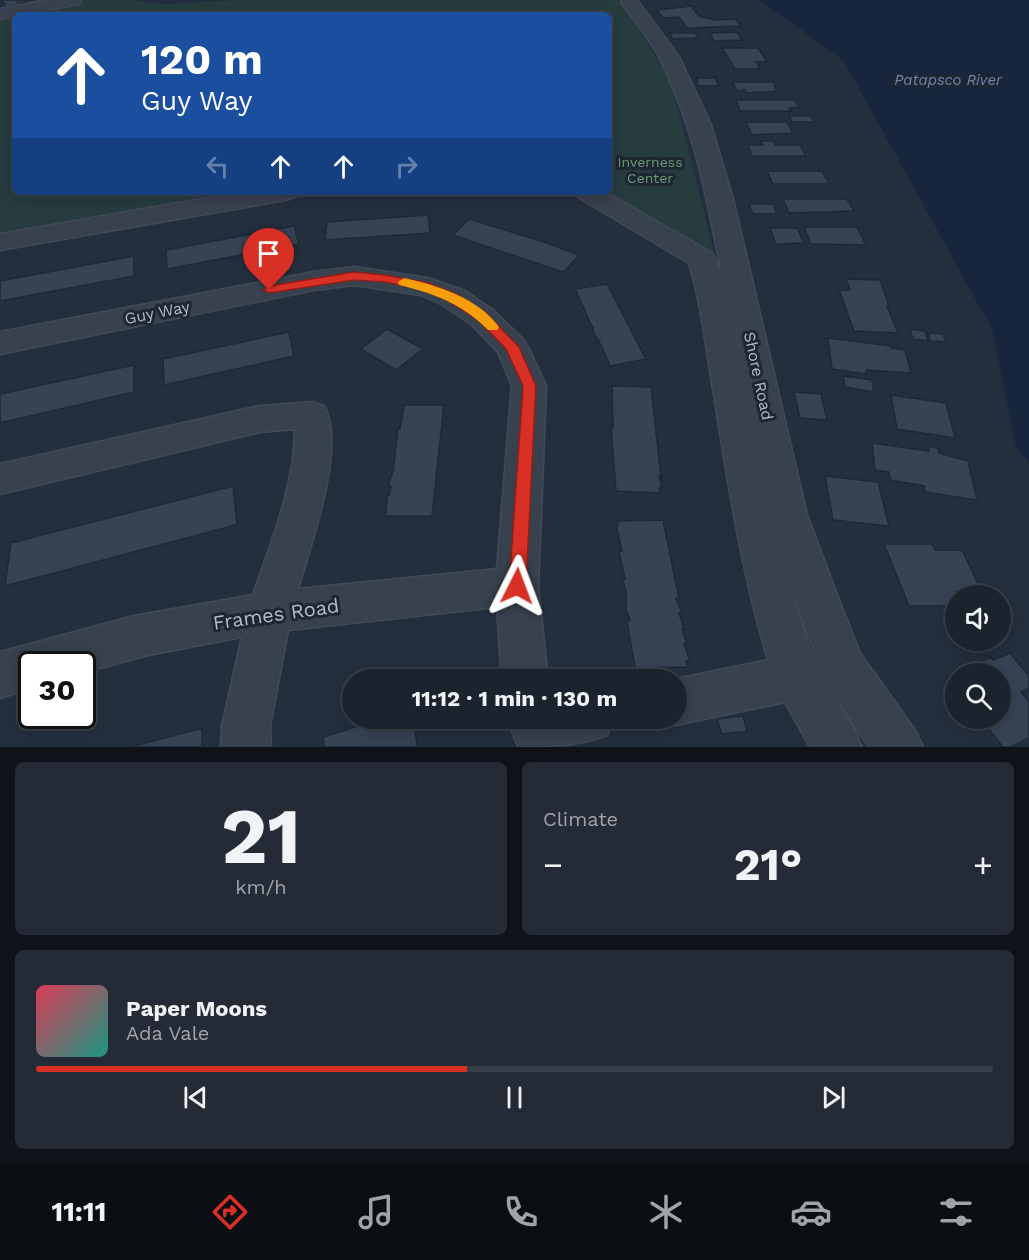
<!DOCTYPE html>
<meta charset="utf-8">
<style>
:root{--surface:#1b232e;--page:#242b36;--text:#f1f3f6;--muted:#a0a4aa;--line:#39404a;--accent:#d93025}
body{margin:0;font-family:"Work Sans",sans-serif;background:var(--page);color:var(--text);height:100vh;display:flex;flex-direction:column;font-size:22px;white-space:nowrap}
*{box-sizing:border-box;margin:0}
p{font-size:20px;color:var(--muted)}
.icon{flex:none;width:33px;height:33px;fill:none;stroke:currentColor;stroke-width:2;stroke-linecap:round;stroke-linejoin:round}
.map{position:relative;height:747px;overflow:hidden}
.sheet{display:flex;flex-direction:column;gap:15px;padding:15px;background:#0f1319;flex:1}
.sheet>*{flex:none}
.guide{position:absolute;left:12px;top:12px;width:600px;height:183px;border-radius:9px;box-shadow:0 3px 15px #0003,0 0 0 2px var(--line);background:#1a4fa0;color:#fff;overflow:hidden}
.controls{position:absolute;left:945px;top:585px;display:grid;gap:12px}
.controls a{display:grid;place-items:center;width:66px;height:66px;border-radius:50%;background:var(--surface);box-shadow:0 3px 15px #0003,0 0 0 2px var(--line);font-size:30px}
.speed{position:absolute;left:18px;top:651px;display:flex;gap:12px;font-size:30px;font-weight:700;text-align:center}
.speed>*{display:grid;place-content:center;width:78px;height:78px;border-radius:50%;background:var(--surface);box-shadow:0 3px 15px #0003,0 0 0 2px var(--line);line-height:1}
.speed .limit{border:3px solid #111;border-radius:9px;background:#fff;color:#111}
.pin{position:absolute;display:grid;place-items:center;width:51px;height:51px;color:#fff;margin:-62px -26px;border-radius:50% 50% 50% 0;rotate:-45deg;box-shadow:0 0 6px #0007}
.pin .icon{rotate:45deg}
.me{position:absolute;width:66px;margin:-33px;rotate:3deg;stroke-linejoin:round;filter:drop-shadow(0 0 4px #0008)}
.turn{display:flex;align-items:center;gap:21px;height:126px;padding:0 30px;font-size:27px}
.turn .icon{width:78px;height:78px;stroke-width:2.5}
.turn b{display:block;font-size:42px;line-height:51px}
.lanes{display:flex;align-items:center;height:57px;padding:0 30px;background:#0003;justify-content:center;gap:30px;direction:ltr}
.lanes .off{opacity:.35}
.big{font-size:45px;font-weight:700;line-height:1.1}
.sheet .widget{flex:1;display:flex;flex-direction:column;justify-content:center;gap:9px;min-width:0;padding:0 21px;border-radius:9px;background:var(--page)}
.sheet .dial{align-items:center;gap:0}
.dial b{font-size:78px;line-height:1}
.song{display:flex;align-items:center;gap:18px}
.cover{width:72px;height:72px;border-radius:9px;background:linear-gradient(135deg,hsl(350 70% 55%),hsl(170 70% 35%))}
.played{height:6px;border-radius:3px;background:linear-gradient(90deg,var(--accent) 45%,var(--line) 45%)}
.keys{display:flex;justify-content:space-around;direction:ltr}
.heat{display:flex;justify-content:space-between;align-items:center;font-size:33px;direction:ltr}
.sheet .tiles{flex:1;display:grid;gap:15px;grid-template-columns:1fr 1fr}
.widget:last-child{grid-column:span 2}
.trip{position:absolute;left:342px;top:669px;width:345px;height:60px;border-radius:30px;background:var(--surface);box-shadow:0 3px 15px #0003,0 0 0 2px var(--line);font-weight:700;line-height:60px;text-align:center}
.tab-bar{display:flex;height:96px;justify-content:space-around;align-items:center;background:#0b0e12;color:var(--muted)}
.tab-bar .icon{width:42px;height:42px}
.tab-bar .on{color:var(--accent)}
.tab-bar b{font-size:27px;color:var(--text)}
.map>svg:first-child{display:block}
.green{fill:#263c3f}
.water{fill:#17263c}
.building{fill:#364354;stroke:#1f2835;stroke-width:1.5}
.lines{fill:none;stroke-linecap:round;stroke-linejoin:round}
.minor-casing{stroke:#414a57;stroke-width:3}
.minor{fill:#38414e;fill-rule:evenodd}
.route{fill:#d93025;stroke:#8d1f18;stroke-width:1.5}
.slow{fill:#f59e0b}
.labels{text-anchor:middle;stroke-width:6;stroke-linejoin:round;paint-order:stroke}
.far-park-label{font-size:14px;fill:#6b9a76;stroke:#1d2633}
.far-water-label{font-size:15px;font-style:italic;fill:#6d86a8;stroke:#1d2633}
.street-label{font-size:16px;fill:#b4bcc9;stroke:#1d2633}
.near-street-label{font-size:20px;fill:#b4bcc9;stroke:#1d2633}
</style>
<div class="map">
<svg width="1029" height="747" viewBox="0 0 1029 747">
<rect width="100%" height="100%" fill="#242f3e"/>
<!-- green -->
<path class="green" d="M88,0H128L164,4L238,0H618L645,38L672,86L715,256L603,192H609V15H17Z
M15,15V192H262L0,238V18Z"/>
<!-- water -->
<path class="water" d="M760,0H1029V463L1016,447L992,329L844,61Z"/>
<!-- building -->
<path class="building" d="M2,0H31V1L19,3L17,1L19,4L6,7Z
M691,6L699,16L713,20L735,19L741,26L687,28L679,17L663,18L657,10Z
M737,32L742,40L714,41L710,33Z
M669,33H695L698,38L673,39Z
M722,48H758L767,62H756L761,69H735Z
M696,78H715L719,86H699Z
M733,82H773L777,91L747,93L746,90L737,91Z
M736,100H795L799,107L789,108L791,111H740Z
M789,116H811L814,122H792Z
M746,122H787L793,133L752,135Z
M761,141H773L775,145H800L806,156H752L748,145H763Z
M767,171H822L829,184H773Z
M783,199H847L854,211L789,213Z
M749,204H773L777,214H753Z
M428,215L430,233L325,240L327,222Z
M469,219L544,242L579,255L564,272L560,271L453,235Z
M294,226L299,244L167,269L166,250Z
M804,227H857L866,245L811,244Z
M770,228H797L804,243L776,244Z
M134,256V276L0,301V281Z
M846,279L880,280L889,306H887L898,333L854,331L839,290H850Z
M607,284L646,359L610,366L601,345L597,343L600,342L594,335L593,327L588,320H589L575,289Z
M387,329L423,349L396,370L361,349Z
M910,329L925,331L928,341L913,339Z
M289,332L294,356L164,385L163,359Z
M928,333L943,334L946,342L930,341Z
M828,338L891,346V348L905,350L911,373L866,370V374L832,369Z
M134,365V392L0,423V394Z
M843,376L872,380L874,392L845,387Z
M612,386L651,387L661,477L659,476L662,488H659L660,493L616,491L611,428H613Z
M794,392L821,394L827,420L800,418Z
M891,395L946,403L955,438L897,429Z
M404,405H444L432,516H386L387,494L389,495L391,487L389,486V482L393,472L398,429H400Z
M872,443L929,451L928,446L938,448L939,453L968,461L977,500L925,492L924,486L890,480L889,472L875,470Z
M825,476L878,482L889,526L833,520Z
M233,486L237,524L232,526L5,586L11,543Z
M663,520L679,598H676L682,613H679L684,629H682L687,644H684L690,661H686L688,667L635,668L627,621H630L628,613L626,614V591L622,579H625L619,552L622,551L616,525H618L617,521Z
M884,544H932L935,550H962L982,592H955L956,606H909Z
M1010,653L1029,676V688L1021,692L1029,702V738L1011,747H1003L980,718H1000V674H956V687L947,676L991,657L993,660Z
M743,716L747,731L722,734L717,719Z
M385,718H412L418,747H324L323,737Z
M202,728V747H131Z"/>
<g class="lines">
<!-- minor casing -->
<g class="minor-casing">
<path id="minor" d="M46,0H81L79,4L73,5L0,19V9Z
M623,0H637L679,57L711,125L733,199L807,515L842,608L860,653L915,730L923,747H869L831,690L854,730L862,747H810L785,702L676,725L661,718H676V680H671L768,660C742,573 728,484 714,394C706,351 702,305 689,263L578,197L574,192H605L712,253L722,275C707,199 695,129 660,59C650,39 634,20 621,2ZM789,580L814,651L810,652Z
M242,192H299L295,197L286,200L0,250V234Z
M354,267L428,278L465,291L493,310L523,339L528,347L546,386L538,586L548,680H502L497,607L288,630L270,726L271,747H221L222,726L242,637L148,655L82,673V664H32V688L0,698V652L134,616L253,595C271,542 295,486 295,429L260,432L0,494V464L260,406L312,402L324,406C347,446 310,546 298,589L497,569L512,386L498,352L471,324L443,305L421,295L354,285L314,290L0,354V332L314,272Z
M515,718H614L607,735C580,746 547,747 518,746L511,729Z"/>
</g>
<!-- minor -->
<use href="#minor" class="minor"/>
</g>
<!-- route -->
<path class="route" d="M354,272L385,275L428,283L458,295L487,314L519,347L536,386L526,586L524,592L517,594L511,592L509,586L523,386L506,349L478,320L449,301L424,290L385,282L354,280L269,293L263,290L269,286Z"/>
<!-- slow -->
<path class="slow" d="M404,278C437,285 478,298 499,327L497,330H488C463,304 433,293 399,285L398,282Z"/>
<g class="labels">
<!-- far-park labels -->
<g class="far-park-label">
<text x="650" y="167">Inverness<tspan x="650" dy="16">Center</tspan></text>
</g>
<!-- far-water labels -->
<g class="far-water-label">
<text x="948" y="85">Patapsco River</text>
</g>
<!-- street labels -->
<g class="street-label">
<text transform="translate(157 312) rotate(-11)" y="6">Guy Way</text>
<text transform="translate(759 376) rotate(78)" y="6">Shore Road</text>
</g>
<!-- near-street labels -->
<g class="near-street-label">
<text transform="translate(276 614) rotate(-8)" y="7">Frames Road</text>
</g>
</g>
</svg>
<div class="controls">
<a><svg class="icon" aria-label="sound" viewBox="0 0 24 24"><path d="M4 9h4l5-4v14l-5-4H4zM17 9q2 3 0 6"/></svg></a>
<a><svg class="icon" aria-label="search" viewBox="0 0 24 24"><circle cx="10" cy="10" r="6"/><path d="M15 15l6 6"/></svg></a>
</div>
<div class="speed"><div class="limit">30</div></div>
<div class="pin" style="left:269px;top:290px;background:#d93025"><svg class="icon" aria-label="arrive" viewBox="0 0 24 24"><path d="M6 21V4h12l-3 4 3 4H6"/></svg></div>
<svg class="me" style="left:517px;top:586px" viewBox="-20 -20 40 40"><path d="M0-17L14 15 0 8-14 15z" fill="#d93025" stroke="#fff" stroke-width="4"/></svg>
<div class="trip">11:12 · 1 min · 130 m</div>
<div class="guide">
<div class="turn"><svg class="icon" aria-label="ahead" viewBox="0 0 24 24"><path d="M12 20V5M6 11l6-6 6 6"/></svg><div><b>120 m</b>Guy Way</div></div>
<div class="lanes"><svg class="icon off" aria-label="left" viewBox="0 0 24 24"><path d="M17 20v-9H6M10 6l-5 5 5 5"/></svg><svg class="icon" aria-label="ahead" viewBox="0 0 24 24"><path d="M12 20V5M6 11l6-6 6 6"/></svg><svg class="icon" aria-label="ahead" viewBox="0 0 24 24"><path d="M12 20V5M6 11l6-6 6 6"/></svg><svg class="icon off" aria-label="right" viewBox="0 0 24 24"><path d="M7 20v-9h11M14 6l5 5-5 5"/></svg></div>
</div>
</div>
<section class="sheet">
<div class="tiles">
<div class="widget dial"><b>21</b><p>km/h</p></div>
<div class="widget"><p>Climate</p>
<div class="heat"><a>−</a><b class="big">21°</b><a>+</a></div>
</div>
<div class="widget">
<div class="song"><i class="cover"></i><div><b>Paper Moons</b><p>Ada Vale</p></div></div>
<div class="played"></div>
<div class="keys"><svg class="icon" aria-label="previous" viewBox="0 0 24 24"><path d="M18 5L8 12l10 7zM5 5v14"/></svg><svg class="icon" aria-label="pause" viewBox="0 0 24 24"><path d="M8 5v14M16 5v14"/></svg><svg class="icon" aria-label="next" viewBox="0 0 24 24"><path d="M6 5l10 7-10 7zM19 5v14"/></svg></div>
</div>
</div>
</section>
<nav class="tab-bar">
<b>11:11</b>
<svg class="icon on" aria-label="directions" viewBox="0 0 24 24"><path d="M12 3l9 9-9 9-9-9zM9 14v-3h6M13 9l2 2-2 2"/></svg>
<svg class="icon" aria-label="music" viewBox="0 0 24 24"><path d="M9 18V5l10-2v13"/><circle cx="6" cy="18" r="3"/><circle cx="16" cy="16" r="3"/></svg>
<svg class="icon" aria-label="phone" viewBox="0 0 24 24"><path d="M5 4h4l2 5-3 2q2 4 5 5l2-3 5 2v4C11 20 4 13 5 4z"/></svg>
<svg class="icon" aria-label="climate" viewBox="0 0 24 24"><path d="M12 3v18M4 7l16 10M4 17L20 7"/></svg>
<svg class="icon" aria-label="car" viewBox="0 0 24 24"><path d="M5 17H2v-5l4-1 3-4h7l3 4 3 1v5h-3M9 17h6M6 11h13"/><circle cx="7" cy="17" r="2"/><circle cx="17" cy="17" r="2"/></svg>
<svg class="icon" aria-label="filters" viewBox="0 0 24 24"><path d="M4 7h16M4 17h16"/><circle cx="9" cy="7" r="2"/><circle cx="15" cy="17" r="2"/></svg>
</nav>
